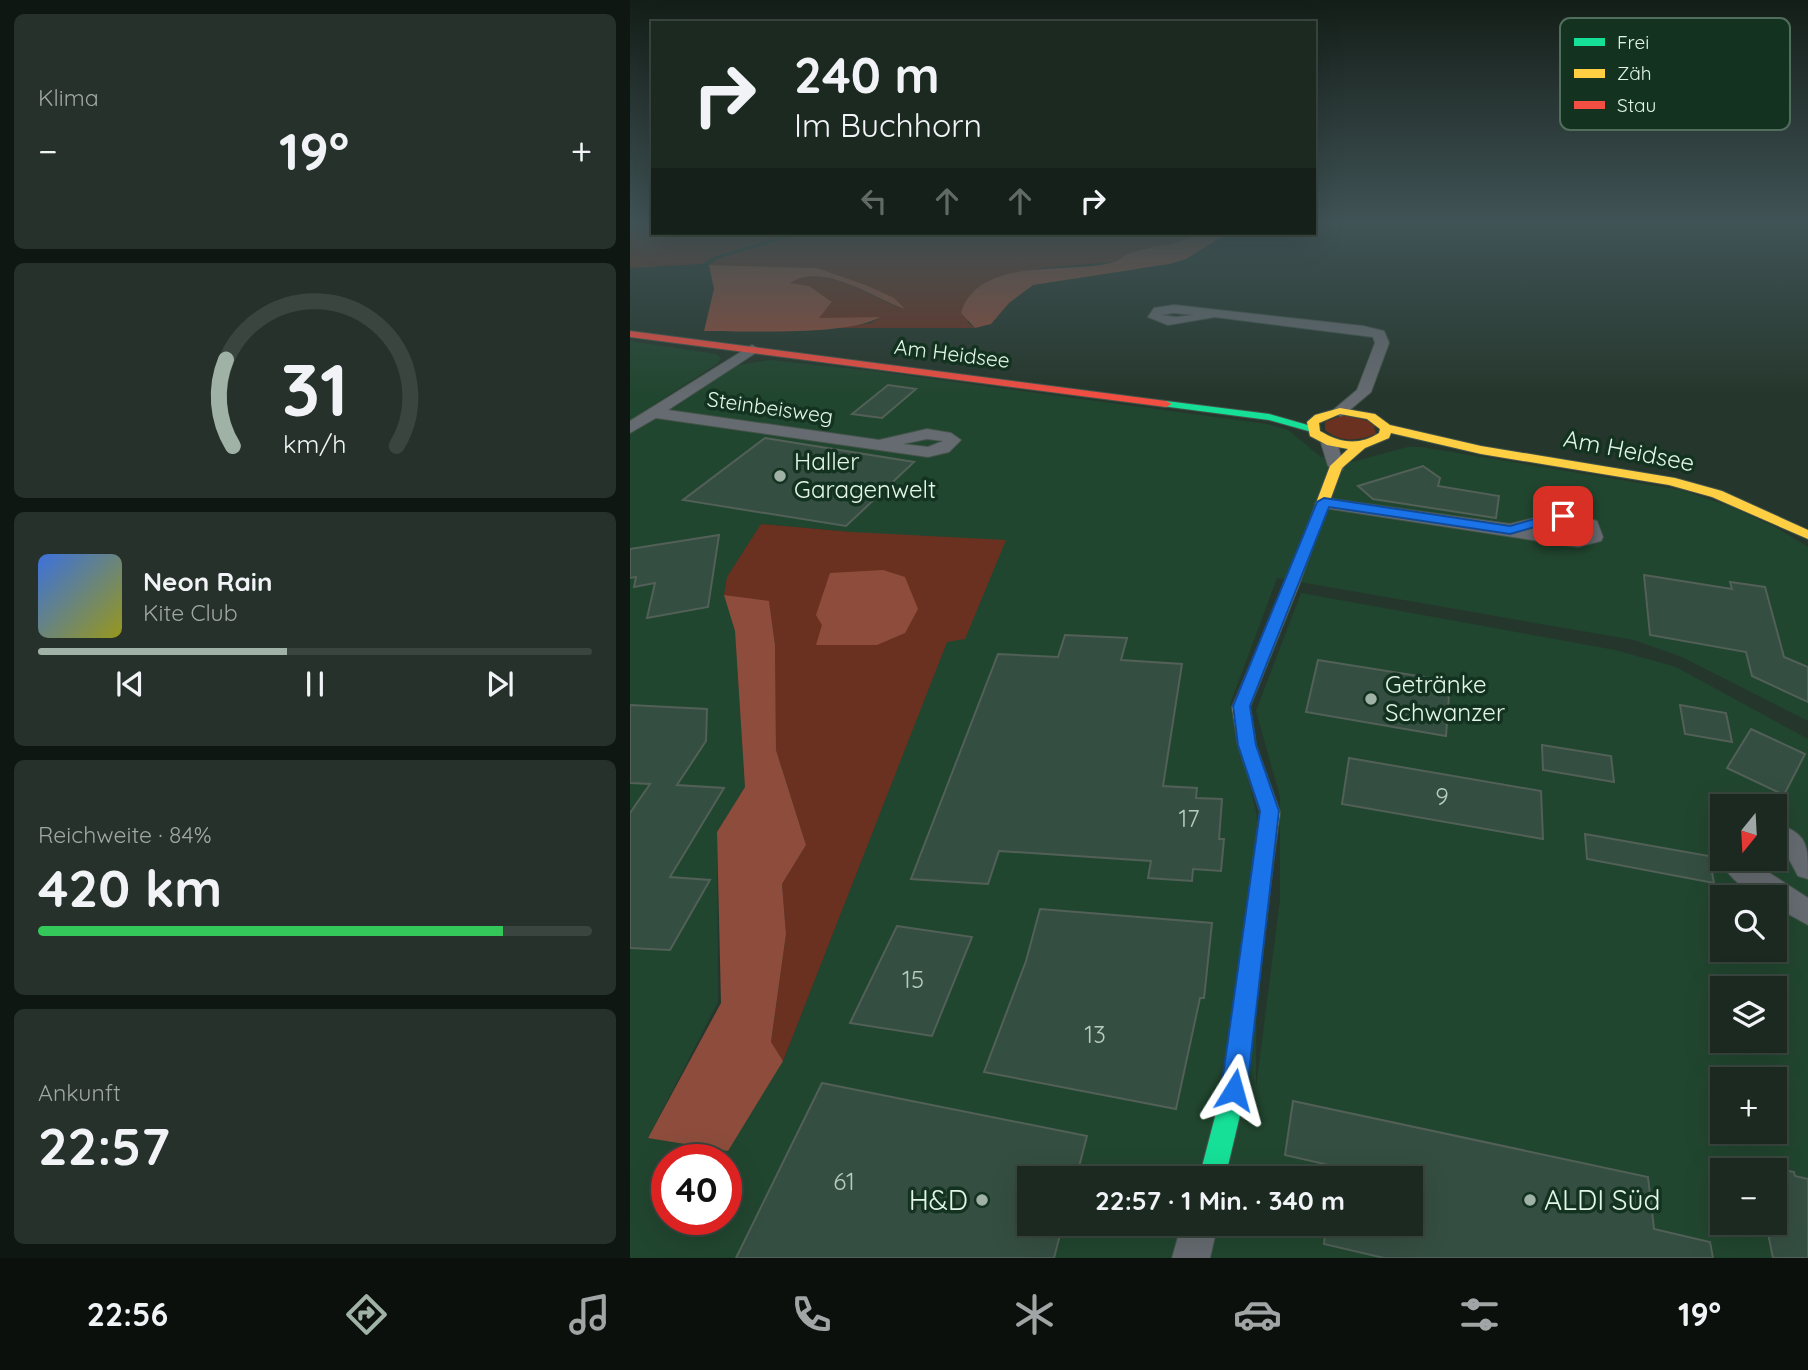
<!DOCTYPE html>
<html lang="de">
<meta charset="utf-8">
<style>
:root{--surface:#1c2921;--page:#25312a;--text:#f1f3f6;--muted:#a0a6a5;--line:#3a453f;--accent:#a0b2a6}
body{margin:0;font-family:Quicksand,sans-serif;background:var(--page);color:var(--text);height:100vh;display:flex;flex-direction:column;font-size:26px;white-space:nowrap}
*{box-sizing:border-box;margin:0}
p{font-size:23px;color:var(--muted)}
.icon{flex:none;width:38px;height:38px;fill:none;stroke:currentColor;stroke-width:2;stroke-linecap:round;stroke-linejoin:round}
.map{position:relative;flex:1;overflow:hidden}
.details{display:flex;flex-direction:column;gap:14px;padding:14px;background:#0f1712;width:630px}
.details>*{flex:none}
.guide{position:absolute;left:21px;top:21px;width:665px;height:214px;border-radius:0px;box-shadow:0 7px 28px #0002,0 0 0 2px var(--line);background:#1c2921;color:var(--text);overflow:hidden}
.needle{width:46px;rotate:198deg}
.buttons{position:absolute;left:1080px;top:794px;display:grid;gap:14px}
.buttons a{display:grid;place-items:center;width:77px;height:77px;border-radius:0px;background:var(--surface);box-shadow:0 7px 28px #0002,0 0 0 2px var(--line);font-size:35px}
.speed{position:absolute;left:21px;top:1144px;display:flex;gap:14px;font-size:35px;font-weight:700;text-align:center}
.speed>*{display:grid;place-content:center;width:91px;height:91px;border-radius:50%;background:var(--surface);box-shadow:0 7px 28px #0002,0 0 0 2px var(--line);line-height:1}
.speed .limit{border:10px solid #d22;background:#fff;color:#111}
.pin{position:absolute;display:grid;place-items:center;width:60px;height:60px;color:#fff;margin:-30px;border-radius:14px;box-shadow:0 4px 10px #0006}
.me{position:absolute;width:77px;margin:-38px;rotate:8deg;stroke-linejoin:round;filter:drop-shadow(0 0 5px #0008)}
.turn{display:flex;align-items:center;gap:24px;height:147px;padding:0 28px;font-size:32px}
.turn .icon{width:91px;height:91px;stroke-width:2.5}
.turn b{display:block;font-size:49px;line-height:60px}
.lanes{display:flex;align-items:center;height:66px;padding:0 28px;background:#0003;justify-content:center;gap:35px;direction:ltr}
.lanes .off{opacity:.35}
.big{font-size:52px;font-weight:700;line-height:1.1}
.details .tile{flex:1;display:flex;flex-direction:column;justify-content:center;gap:10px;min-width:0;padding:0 24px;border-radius:10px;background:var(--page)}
.details .dial{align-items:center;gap:0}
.dial svg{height:182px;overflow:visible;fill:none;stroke:var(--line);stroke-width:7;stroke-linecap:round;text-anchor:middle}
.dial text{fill:var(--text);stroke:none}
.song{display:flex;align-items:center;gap:21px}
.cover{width:84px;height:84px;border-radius:10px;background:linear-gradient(135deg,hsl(220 70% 55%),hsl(60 70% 35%))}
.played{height:7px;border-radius:4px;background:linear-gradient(90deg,var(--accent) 45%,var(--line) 45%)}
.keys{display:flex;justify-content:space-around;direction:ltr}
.heat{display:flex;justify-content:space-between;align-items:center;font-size:38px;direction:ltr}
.charge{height:10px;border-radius:5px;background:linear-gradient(90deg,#34c759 84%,var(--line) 0)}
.trip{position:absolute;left:387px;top:1166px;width:406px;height:70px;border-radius:0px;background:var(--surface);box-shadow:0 7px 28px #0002,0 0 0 2px var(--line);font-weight:700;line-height:70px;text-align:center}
.tab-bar{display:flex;height:112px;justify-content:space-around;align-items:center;background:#0b100d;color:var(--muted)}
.tab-bar .icon{width:49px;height:49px}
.tab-bar .on{color:var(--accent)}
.tab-bar b{font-size:32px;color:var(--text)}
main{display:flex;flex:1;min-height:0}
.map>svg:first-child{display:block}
.built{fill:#21462f;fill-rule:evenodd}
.green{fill:#6b3120}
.forest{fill:#8e4d3c}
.building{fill:#354e42;stroke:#526057;stroke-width:2}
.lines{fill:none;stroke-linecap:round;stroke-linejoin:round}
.street-casing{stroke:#45544b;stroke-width:2}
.fast-casing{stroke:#45544b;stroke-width:2}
.slow-casing{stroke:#45544b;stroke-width:2}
.jam-casing{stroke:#45544b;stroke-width:2}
.street{fill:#656b70;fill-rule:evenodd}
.fast{fill:#16e098;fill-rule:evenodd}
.slow{fill:#ffcf43;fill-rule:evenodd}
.jam{fill:#f24e42;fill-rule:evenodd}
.route{fill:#1a73e8;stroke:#114b97;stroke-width:2}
.poi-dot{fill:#a0b2a6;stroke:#133320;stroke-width:2.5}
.labels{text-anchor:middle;stroke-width:7;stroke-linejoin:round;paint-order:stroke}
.far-street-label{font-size:21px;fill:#e2f5e8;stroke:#133320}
.street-label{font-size:24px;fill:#e2f5e8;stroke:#133320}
.poi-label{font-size:24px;fill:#e2f5e8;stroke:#133320;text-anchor:start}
.near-number-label{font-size:24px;fill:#b7cbbe}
.near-poi-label{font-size:28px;fill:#e2f5e8;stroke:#133320;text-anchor:end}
.key{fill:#133320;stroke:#516d5c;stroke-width:2}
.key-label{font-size:19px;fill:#e2f5e8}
</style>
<main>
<section class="details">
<div class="tile"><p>Klima</p>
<div class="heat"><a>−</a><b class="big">19°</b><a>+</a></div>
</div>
<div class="tile dial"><svg viewBox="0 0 100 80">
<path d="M14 69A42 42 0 1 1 86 69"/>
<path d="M14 69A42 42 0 0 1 11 31" stroke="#a0b2a6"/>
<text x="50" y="56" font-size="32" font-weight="700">31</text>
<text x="50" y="72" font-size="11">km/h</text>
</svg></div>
<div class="tile">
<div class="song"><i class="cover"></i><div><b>Neon Rain</b><p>Kite Club</p></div></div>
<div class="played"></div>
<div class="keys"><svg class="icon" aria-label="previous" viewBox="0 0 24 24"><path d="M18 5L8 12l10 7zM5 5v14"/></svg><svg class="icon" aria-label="pause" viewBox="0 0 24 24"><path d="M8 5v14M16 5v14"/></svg><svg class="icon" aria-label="next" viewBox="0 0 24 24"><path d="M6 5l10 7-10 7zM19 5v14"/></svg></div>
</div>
<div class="tile"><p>Reichweite · 84%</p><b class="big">420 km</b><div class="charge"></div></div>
<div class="tile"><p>Ankunft</p><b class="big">22:57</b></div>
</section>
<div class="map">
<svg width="1178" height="1258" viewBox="0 0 1178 1258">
<rect width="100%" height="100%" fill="#25372c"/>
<!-- built -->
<path class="built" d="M0,341L86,354L91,358L87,364L9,414L26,416L107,365L140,360L244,371L637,424L658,430L691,457L722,462L778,447H791L1051,490L1102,507L1145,527L1178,547V721L1052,657L1004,640L647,578L600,704L627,816L626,1088L650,900V797L626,711L671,593L985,650L1046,667L1178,739V1258H0ZM131,524L221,532L335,639L317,641L153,1061L18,1138L88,1002L87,832L115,787L105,631L94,594ZM1092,807H1144V859H1092ZM1092,898H1144V950H1092ZM1092,989H1144V1041H1092ZM1092,1080H1144V1132H1092ZM37,1160H96V1220H37ZM1092,1171H1144V1223H1092ZM399,1178H780V1223H399Z"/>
<!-- green -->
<path class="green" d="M0,220H23V233H165L83,257L72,264L0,268Z
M173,233H570L547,242L498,255L485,262L412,268L376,275L337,322L345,328H204L241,323L249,318H188L202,303L159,282C197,263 237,296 273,309L187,268L79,265L89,258Z
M713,415L743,422L746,434C728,441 711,443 695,430V422Z
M131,524L221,532L376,540L335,639L317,642L153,1061L141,1043L156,934L152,884L176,845L146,750L145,645L139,602L94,595L97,577Z"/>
<!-- forest -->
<path class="forest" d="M570,233H616L595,235L556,259L539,264L403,285L379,303L361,324L345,328L331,313C348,255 439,275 484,262C489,260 494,256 498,254C513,248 530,247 545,243C554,240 561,235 570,233Z
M79,265L187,268L238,286L264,298L275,309C243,298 193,261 160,283L179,286L202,302L189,318L250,317C220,336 114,331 74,331L84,289Z
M253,570L275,577L288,609L275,633L247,645H186L192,625L186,615L200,573Z
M94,595L139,601L145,645L146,750L176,845L152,884L156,934L141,1042L153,1061L98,1151L18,1138L91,1003L87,832L115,787L105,631Z"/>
<!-- building -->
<path class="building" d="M258,385L286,389L252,418L222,414Z
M135,438L284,462L216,526L53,500Z
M793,466L810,478L808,486L869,496L866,518L743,499L728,486Z
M89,535L78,607L17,618L25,583L4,587L6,577L0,578V549Z
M1014,575L1102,589L1100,582L1135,587L1154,657L1178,667V702L1122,676L1116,652L1020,635Z
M435,635L497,638L491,660L552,664L533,786L567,788L566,798L592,799L589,839H594L591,871L563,869L562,881L518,878L521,861L369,851L358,884L281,879L368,654L428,657Z
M688,660L820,681L816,736L676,712Z
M0,705L77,709L76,741L47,785L94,788L40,877L80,880L40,950L0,948V813L20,784L0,783Z
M1050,705L1096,713L1102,742L1055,734Z
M1121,729L1175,754L1154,795L1097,768Z
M912,745L981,756L984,782L913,770Z
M719,758L911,791L913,839L712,804Z
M955,834L1079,856L1084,883L957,859Z
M410,909L582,923L574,998H570L546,1109L354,1072L396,961Z
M267,926L342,937L302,1036L220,1023Z
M192,1083L457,1136L446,1178H399V1223H433L424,1258H106Z
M663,1101L1018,1177L1024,1229L1080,1242L1083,1258H754L694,1244L696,1223H780V1178H701L703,1166L655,1155Z
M1144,1168L1164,1172L1165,1176L1178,1179V1258H1143L1136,1223H1144Z"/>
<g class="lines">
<!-- street casing -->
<g class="street-casing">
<path id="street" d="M544,305L733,326L754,331L759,343L741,392L715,414L710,416L702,411L727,390L745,343L743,337L585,317L538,325L518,317L524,308ZM544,313L563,315L546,317L531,315Z
M122,345L129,349L127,352L38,410L249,440L297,429L321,433L331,440L319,452L298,457L26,418L0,433V421ZM297,439L313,441L298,447L273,444Z
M699,438L707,443L714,466L712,470L706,471L698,466L691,443Z
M694,498L880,524L933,511L967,521L973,537L971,541L948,547L688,507L685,503ZM932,522L953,528L954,534L948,535L906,529Z
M1144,822C1178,835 1178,842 1178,879L1168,876L1153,848L1144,844Z
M1092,854V859H1118L1178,898V925L1144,906V898C1122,898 1099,879 1089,859Z
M552,1223H588L580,1258H542Z"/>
</g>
<!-- fast casing -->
<g class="fast-casing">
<path id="fast" d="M536,401L639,414L688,428L682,432L639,420L532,406V402Z
M634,848L641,850L644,856L616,1090L595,1178H569L592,1090L624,856L627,850Z"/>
</g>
<!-- slow casing -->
<g class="slow-casing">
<path id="slow" d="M710,408L745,414L760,425L851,446L1045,478L1092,491L1178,530V539L1082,497L1039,485L851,454L761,433L759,438L735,448L712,468L669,585L620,707L626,745L650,812L644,856L641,862L634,864L627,862L624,856L630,812L608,745L602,707L655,585L700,466L718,449L697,445L680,436L677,422L685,415ZM710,414L737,419L750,429L749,433C729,446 710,443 690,431L689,423Z"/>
</g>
<!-- jam casing -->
<g class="jam-casing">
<path id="jam" d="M0,331L536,401L542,404L536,407L0,337Z"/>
</g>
<!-- street -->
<use href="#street" class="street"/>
<!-- fast -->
<use href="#fast" class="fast"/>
<!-- slow -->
<use href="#slow" class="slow"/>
<!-- jam -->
<use href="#jam" class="jam"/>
</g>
<!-- sky -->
<linearGradient id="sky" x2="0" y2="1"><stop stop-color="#141e18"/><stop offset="0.56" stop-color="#405356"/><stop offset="1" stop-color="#405356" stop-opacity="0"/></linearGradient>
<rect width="1178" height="396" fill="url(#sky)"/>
<!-- route -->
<path class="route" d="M694,498L880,526L933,511L939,516L937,518L880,534L699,507L620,706L626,745L649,811L617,1090L613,1099L604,1102L595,1099L591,1090L630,811L608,745L603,706L687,502Z"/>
<!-- markers -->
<g class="poi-dot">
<circle cx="150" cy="476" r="7"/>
<circle cx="741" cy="699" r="7"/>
<circle cx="352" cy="1200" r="7"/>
<circle cx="900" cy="1200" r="7"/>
</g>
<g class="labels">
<!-- far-street labels -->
<g class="far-street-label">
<text transform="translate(322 354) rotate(7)" y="7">Am Heidsee</text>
<text transform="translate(140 408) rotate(8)" y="7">Steinbeisweg</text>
</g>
<!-- street labels -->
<g class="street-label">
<text transform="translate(999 451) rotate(11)" y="8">Am Heidsee</text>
</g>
<!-- poi labels -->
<g class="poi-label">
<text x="164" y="470">Haller<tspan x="164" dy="28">Garagenwelt</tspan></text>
<text x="755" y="693">Getränke<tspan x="755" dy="28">Schwanzer</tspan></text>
</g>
<!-- near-number labels -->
<g class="near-number-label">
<text x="812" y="805">9</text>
<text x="559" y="827">17</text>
<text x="283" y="988">15</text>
<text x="465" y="1043">13</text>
<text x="214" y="1190">61</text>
</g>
<!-- near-poi labels -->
<g class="near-poi-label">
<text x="338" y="1210">H&amp;D</text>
<text x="914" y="1210" text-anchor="start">ALDI Süd</text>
</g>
</g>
<!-- legend -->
<rect x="930" y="18" width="230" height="112" rx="10" class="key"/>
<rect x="944" y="38" width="31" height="8" fill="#16e098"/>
<rect x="944" y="69" width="31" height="9" fill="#ffcf43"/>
<rect x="944" y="101" width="31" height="8" fill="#f24e42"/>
<g class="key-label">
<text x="987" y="49">Frei</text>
<text x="987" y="80">Zäh</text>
<text x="987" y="112">Stau</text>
</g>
</svg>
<div class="buttons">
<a><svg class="needle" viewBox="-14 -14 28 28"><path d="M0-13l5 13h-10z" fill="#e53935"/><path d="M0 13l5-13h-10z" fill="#a0a6a5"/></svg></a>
<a><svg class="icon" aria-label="search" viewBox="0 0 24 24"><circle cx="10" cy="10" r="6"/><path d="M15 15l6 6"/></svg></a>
<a><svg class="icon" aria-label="layers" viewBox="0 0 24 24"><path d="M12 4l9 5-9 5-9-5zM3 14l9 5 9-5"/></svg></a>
<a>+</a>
<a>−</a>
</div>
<div class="speed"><div class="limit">40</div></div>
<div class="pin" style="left:933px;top:516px;background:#d93025"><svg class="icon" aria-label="arrive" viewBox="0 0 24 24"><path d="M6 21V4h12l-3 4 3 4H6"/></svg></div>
<svg class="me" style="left:604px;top:1090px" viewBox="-20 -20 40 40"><path d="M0-17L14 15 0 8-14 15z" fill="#1a73e8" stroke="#fff" stroke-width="4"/></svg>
<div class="trip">22:57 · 1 Min. · 340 m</div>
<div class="guide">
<div class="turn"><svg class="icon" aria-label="right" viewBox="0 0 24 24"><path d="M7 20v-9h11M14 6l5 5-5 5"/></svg><div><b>240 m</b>Im Buchhorn</div></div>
<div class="lanes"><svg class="icon off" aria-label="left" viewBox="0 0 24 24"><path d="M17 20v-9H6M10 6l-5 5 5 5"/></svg><svg class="icon off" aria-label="ahead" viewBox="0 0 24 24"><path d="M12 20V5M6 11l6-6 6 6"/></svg><svg class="icon off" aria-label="ahead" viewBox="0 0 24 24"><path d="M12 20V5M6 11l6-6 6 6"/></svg><svg class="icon" aria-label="right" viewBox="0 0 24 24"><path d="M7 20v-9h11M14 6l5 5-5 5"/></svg></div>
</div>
</div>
</main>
<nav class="tab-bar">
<b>22:56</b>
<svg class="icon on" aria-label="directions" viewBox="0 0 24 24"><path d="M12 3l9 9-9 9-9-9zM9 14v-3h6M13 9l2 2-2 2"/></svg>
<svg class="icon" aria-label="music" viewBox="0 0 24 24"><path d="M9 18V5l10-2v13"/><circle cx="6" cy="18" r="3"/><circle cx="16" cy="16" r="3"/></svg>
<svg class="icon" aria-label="phone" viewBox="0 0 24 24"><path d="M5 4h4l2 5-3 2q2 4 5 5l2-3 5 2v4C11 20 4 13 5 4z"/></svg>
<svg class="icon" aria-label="climate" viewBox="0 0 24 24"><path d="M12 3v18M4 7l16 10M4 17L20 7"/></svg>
<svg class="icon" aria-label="car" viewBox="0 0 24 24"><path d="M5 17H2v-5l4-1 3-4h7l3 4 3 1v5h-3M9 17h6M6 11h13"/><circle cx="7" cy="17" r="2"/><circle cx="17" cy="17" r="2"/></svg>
<svg class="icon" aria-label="filters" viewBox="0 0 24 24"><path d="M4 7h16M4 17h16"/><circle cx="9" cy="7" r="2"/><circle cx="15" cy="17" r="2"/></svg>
<b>19°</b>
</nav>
